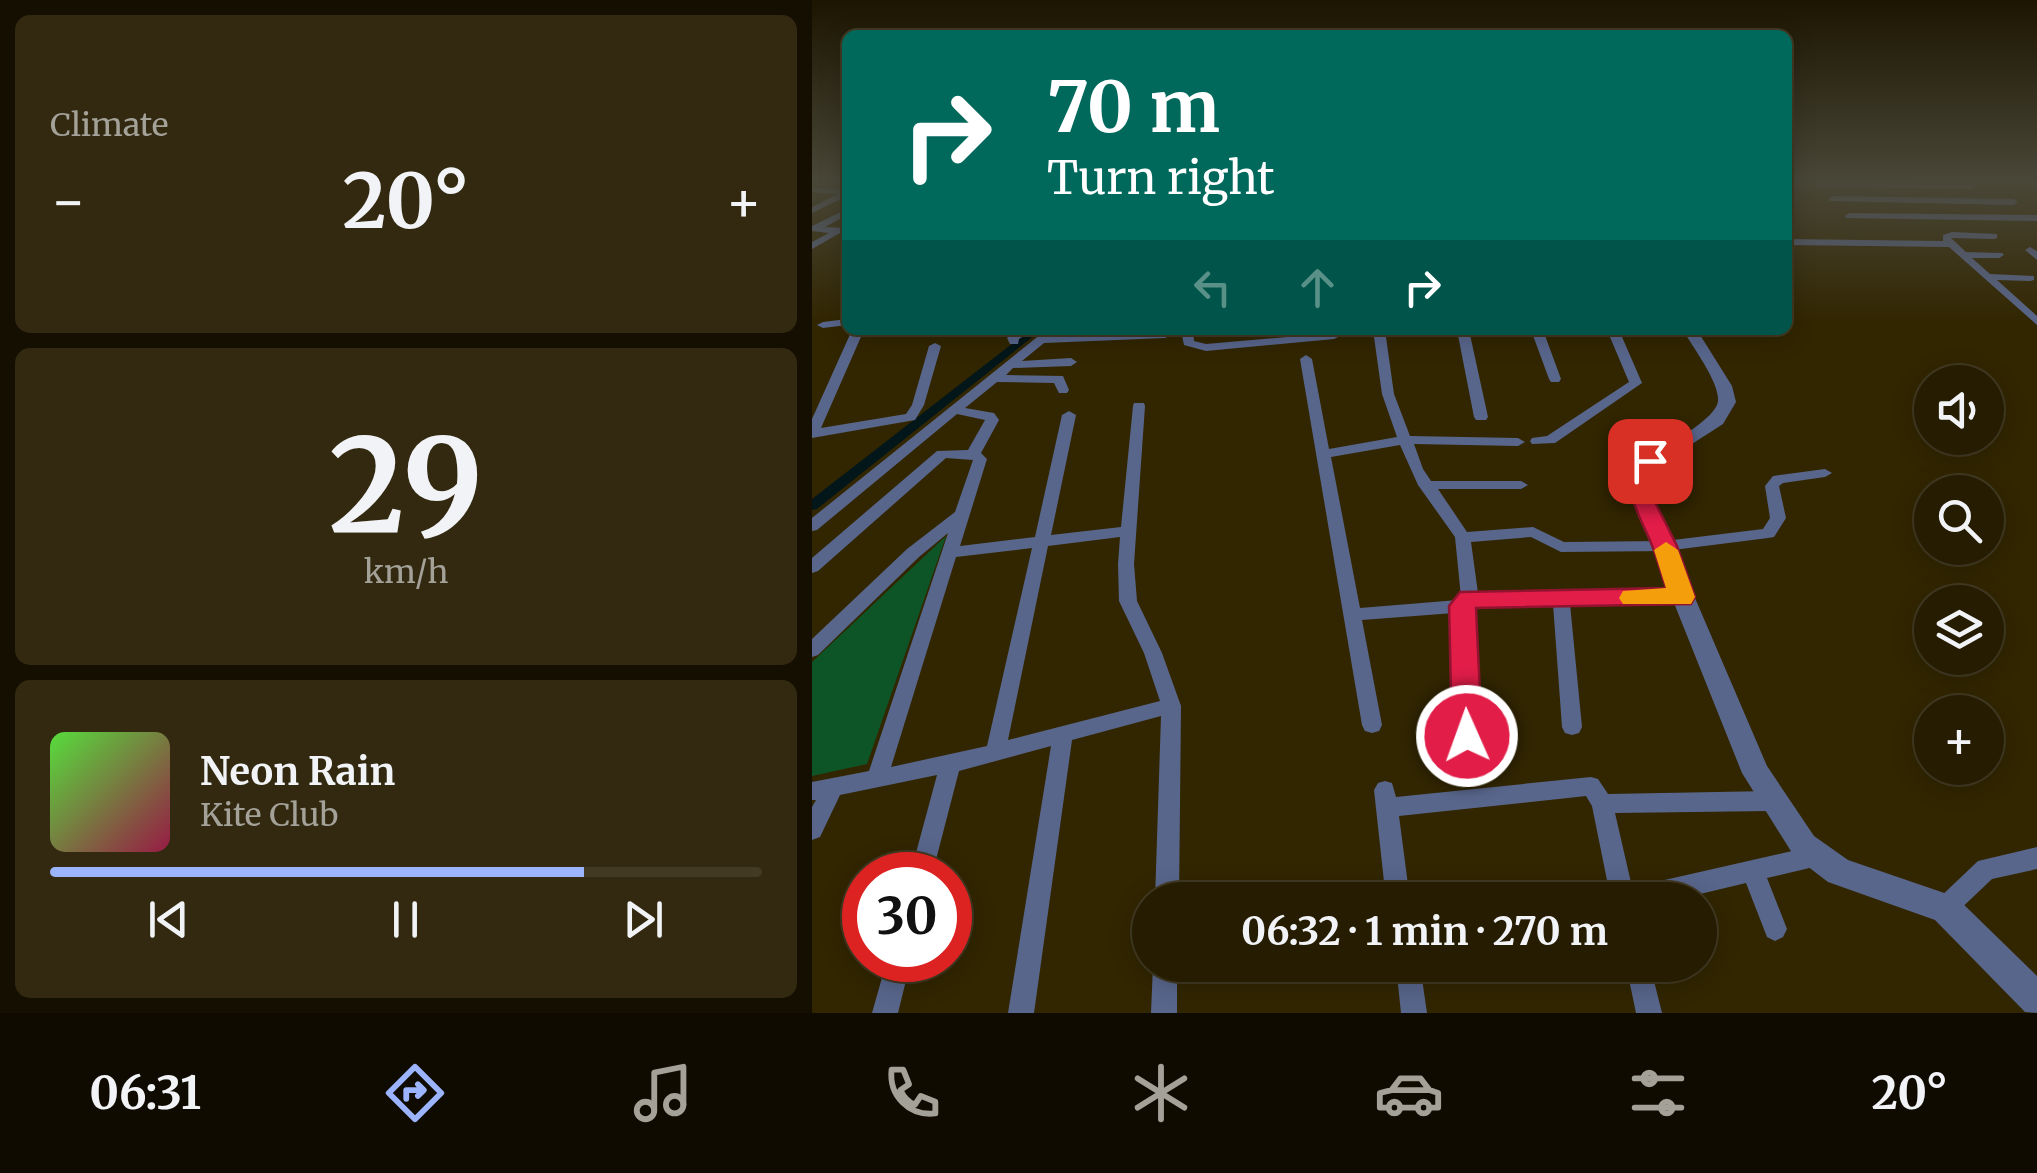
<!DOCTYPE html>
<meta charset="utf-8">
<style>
:root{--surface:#261c01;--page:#322910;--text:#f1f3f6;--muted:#a4a199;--line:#423a23;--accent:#9cb4fd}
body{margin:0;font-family:Merriweather,serif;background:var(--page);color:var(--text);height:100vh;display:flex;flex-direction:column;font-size:38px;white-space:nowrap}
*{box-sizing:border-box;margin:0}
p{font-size:32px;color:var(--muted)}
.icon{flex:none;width:55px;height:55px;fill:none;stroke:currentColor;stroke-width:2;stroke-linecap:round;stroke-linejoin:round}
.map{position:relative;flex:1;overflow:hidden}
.details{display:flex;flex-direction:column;gap:15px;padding:15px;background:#150f01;width:812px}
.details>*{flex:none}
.guide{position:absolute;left:30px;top:30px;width:950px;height:305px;border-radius:15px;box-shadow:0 5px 25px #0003,0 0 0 2px var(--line);background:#00695c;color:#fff;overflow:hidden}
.buttons{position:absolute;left:1102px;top:365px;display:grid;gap:20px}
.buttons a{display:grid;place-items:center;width:90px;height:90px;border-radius:50%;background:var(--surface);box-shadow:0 5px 25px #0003,0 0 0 2px var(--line);font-size:50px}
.speed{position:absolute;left:30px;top:852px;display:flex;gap:20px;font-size:50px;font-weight:700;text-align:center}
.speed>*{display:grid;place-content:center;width:130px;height:130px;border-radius:50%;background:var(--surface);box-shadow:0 5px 25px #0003,0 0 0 2px var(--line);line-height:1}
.speed .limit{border:15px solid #d22;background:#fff;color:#111}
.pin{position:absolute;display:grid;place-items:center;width:85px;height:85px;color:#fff;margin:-42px;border-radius:20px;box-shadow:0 5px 15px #0006}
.me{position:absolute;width:110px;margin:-55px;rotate:358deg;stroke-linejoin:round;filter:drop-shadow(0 0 8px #0008)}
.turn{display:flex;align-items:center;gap:35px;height:210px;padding:0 40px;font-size:45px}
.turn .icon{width:130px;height:130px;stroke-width:2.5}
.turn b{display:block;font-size:70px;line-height:85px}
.lanes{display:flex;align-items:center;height:95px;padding:0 40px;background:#0003;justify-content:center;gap:50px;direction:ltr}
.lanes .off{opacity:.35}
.big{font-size:75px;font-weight:700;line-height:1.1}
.details .tile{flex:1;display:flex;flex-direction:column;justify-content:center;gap:15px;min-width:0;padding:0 35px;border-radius:15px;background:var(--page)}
.details .dial{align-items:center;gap:0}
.dial b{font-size:130px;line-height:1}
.song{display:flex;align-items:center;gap:30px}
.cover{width:120px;height:120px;border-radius:15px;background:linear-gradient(135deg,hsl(110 70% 55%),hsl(340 70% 35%))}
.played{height:10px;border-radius:5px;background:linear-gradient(90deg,var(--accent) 75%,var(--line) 75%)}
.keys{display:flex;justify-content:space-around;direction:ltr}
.heat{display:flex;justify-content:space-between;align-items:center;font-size:55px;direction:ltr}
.trip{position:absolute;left:320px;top:882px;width:585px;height:100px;border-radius:50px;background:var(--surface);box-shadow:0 5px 25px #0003,0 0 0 2px var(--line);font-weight:700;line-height:100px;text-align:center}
.tab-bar{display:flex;height:160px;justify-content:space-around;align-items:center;background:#0f0b00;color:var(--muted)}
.tab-bar .icon{width:70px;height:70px}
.tab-bar .current{color:var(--accent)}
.tab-bar b{font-size:45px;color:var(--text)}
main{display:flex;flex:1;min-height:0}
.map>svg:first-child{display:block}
.green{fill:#0d5526}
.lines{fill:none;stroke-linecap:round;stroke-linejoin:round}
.canal{fill:#031619;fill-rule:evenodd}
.minor{fill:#59668c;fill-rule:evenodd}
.tertiary{fill:#59668c;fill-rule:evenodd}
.route{fill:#e11d48;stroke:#92132f;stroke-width:2.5}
.slow{fill:#f59e0b}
</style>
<main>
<section class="details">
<div class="tile"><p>Climate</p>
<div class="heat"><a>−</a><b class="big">20°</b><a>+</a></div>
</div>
<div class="tile dial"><b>29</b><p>km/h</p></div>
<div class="tile">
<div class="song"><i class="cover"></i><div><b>Neon Rain</b><p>Kite Club</p></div></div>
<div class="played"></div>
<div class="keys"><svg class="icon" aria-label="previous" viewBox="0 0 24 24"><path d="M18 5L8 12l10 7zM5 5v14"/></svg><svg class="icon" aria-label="pause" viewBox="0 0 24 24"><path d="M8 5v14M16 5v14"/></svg><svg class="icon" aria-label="next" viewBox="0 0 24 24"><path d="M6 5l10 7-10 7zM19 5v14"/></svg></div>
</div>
</section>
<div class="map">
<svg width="1225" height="1013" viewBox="0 0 1225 1013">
<rect width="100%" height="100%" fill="#322601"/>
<!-- green -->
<path class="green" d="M134,536L55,764L0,776V662Z"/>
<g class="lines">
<!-- canal -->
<path class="canal" d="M218,330H229L5,509L0,510V499Z"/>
<!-- minor -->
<path class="minor" d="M1215,181H1225V187Z
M1007,182L1159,185L1163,187L1159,189L1004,186L1003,184Z
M0,188L31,190L35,191V196L0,213V207L26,194L0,192Z
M1021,196L1202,199L1206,202L1202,205L1018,201L1017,199Z
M35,209V215L13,227L35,228V234L28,233L0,249V242L17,233L0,231V226Z
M1037,213L1225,215V221L1034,218L1033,216Z
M1140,232L1185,234V238L1182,239L1139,238L1154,252L1190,253L1192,255L1187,258H1160L1178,274L1222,276V280L1218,281L1185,280L1225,316V325L1137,247L975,245V239L1131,241V235Z
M1218,247L1225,251V260L1213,250Z
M35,319V325L11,328L5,325L11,322Z
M40,330H52L9,428L94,414L100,405L117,346L123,343L129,346L112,405L103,420L0,438V419Z
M207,330H221L207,339L206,344H198L195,338Z
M234,330H247L240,336L353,332L359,335L353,338L232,343L210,361L259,358L265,362L259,366L201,368L194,375L251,376L257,390L255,393H247L242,383L185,382L153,408L182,413L187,420L169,453L175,459L148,546L223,537L250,415L257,411L264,415L239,535L309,527L321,406L322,403H332L333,406L322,564L325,601L350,653L369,706L367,900H343L349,716L260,740L222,1013H196L239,746L147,771L120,875H98L125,775L28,795L8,837L0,840V807L4,800H0V782L57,771L136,533L107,557L6,655L0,657V639L95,549L143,512L161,460L134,458L6,571L0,573V558L125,451L156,450L173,420L145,414L5,530L0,531V518ZM308,537L306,564L307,601L332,653L348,701L196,740L236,546ZM220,548L175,746L79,767L144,557Z
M369,330H381L382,341L394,344L522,333L528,336L522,339L394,351L372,345Z
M561,330H573L582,394L598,436L706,438L713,442L706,446L602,444L611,469L619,481H709L716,485L709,489H626L655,532L721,527L752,542L853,541L951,529L958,518L953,486L961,476L1013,469L1020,473L1013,477L971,483L967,486L974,518L962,537L956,538L853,551L749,552L719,537L659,542L666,593L870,591L876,593L878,597L876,601L870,603L758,604L770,727L767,733L760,735L753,733L750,727L741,604L662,605L659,608L665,735L662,741L655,743L648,741L645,735L642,613L550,620L570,725L567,731L560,733L553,731L550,725L488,359L494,355L500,359L517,449L585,437L570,394ZM588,445L606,485L643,537L649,597L646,600L548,608L519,457Z
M645,330H657L676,417L674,420H664L662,417Z
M719,330H731L749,379L747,382H739L737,379Z
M795,330H807L830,383L743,443L720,444L718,441L720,438L735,436L817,382Z
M779,777L786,779L796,794L959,791L967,794L970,801L967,808L959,811L803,813L823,900H799L780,806L774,796L587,816L598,900H574L562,790L566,783L573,781L580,783L584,797Z
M1002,846L1010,849L1013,857L1010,865L955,878L975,929L971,937L963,941L955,937L934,883L863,900H825L823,895L827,887L835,884Z
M1225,847V869L1180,879L1141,916L1133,920L1125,916L1121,908L1125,900L1166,861Z
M75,960H99L86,1013H60Z
M341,965H365V1013H339Z
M584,965H608L615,1013H589Z
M814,965H838L850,1013H824Z"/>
<!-- tertiary -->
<path class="tertiary" d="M871,330H885L920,386L924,402L911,424L841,469L838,493L955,766L1002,836L1036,860L1144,897L1225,976V1013L1213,1012L1123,920L1016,882L982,856L930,773L818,493L825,463C843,452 904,421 906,401C908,383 880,346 871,330Z"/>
</g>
<!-- sky -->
<linearGradient id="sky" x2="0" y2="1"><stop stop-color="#1c1501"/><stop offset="0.56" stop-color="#494738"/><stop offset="1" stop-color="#494738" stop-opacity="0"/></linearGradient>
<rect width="1225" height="323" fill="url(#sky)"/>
<!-- route -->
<path class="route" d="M838,455L849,461L839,474V494L865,546L883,597L879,604L664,608L670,736L666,744L655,748L645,744L640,736L637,606L648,592L854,588C849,573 845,557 839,543C830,519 795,466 838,455Z"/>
<!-- slow -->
<path class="slow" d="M854,542L866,550L883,597L879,604H811L807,598L811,591L854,588L842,550Z"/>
</svg>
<div class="buttons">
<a><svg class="icon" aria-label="sound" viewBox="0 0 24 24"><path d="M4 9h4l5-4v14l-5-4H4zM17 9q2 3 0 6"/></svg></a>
<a><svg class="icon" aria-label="search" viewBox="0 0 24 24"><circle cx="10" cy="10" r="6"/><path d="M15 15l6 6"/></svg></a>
<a><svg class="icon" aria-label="layers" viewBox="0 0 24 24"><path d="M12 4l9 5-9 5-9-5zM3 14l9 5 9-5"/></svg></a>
<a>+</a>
</div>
<div class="speed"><div class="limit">30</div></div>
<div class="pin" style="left:838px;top:461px;background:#d93025"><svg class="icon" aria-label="arrive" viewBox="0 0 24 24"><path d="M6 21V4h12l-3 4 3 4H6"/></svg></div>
<svg class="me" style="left:655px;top:736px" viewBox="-20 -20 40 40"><circle r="17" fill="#e11d48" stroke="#fff" stroke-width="3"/><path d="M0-11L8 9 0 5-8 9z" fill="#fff"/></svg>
<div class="trip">06:32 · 1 min · 270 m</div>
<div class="guide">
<div class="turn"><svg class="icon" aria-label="right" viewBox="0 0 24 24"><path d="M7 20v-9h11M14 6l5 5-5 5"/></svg><div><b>70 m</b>Turn right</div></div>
<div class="lanes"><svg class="icon off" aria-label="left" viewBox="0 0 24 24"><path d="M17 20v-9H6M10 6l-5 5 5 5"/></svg><svg class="icon off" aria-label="ahead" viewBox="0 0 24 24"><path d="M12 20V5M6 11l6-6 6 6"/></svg><svg class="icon" aria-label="right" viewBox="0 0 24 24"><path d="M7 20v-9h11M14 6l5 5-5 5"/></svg></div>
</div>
</div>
</main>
<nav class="tab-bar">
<b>06:31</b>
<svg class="icon current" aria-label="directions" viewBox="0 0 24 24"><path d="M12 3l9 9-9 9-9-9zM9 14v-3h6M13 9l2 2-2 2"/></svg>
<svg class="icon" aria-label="music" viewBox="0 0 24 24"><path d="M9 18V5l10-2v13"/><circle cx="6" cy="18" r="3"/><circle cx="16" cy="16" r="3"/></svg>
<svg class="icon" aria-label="phone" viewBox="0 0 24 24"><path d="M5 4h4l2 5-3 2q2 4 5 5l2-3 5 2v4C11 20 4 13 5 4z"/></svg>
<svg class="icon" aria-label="climate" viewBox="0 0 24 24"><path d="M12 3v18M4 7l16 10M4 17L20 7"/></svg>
<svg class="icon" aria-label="car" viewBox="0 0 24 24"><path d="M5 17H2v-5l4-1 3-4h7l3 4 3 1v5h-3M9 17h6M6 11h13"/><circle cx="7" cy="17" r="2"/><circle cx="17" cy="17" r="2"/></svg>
<svg class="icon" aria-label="filters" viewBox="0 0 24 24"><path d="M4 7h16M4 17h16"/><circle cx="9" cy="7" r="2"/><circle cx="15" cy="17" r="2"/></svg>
<b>20°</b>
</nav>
